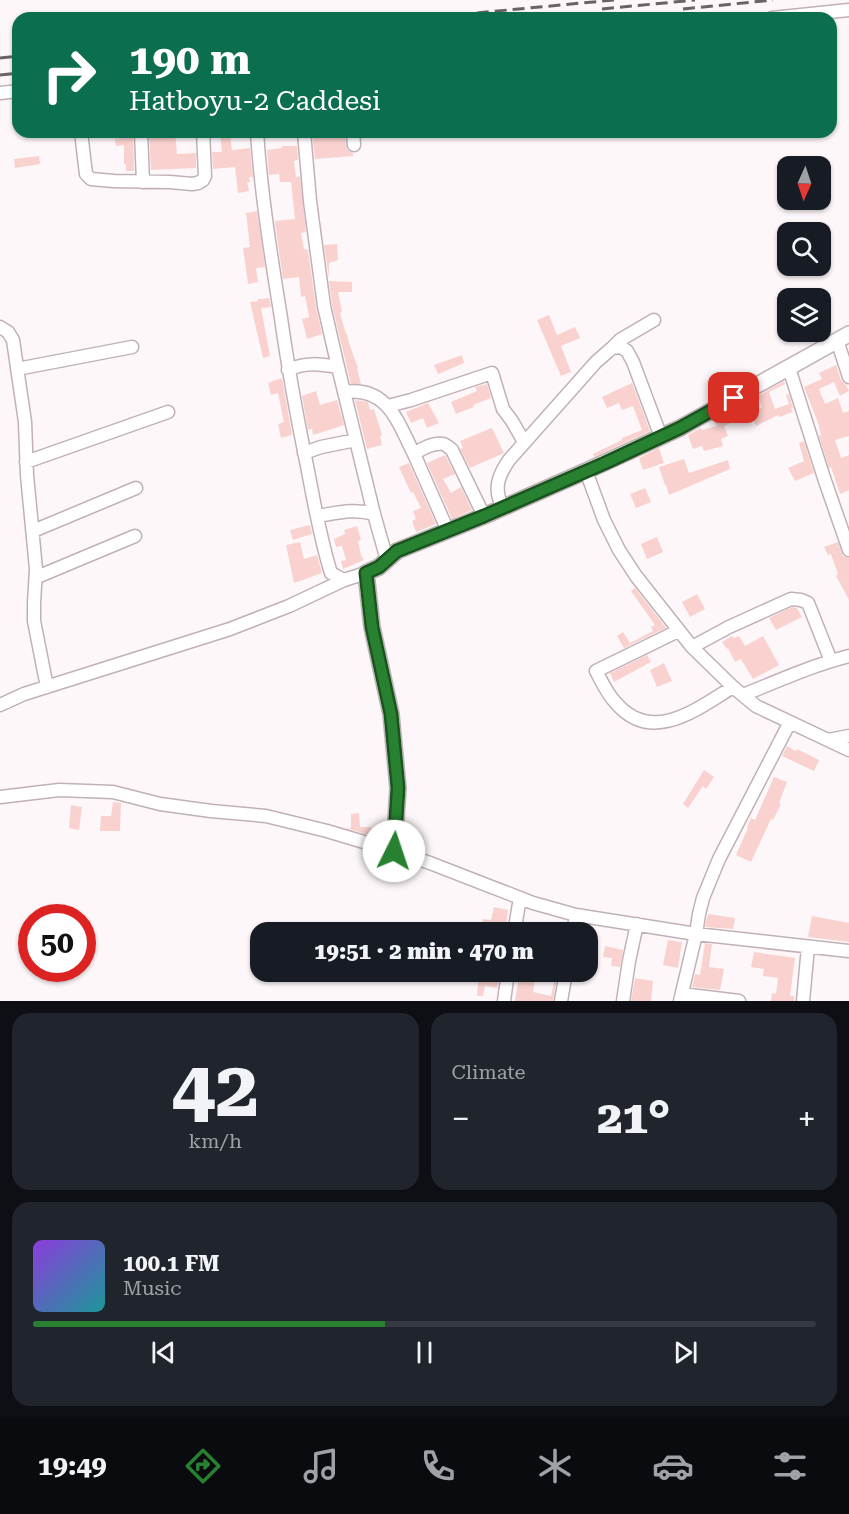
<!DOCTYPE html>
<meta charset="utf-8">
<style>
:root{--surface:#171b24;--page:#20242c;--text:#f1f3f6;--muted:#9ea1a6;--line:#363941;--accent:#278130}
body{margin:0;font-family:"Roboto Serif",serif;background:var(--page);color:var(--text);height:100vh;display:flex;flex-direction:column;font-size:22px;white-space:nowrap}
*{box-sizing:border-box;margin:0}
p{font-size:20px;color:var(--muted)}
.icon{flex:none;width:33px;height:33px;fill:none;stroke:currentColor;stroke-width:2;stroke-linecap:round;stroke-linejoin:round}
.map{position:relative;height:1001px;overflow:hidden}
.sheet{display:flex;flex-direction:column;gap:12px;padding:12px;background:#0d0f14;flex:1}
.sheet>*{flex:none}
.top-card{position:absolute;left:12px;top:12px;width:825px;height:126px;border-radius:18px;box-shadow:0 2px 4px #0004;background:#0b6e4f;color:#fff;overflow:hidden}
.needle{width:39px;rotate:183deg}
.fabs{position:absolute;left:777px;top:156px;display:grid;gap:12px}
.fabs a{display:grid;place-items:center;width:54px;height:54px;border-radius:12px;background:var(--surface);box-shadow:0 2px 4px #0004;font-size:30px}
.speed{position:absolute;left:18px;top:904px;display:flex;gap:12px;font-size:30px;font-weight:700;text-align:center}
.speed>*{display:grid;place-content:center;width:78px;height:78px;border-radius:50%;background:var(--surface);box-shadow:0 2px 4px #0004;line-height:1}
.speed .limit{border:9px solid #d22;background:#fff;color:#111}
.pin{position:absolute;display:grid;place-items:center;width:51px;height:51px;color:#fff;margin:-26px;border-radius:12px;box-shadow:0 3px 9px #0006}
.me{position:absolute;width:66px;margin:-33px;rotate:4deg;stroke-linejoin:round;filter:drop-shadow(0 0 4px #0008)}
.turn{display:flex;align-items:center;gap:21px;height:126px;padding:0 18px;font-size:27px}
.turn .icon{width:78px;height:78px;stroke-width:2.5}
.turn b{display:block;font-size:42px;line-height:51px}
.big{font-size:45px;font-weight:800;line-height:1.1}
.sheet .widget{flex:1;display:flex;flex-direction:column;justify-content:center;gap:9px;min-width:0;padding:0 21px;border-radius:18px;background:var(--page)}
.sheet .dial{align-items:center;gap:0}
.dial b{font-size:78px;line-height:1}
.song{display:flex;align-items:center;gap:18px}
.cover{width:72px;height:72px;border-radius:9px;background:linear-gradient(135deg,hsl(270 70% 55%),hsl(180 70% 35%))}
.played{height:6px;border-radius:3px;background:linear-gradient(90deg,var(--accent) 45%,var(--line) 45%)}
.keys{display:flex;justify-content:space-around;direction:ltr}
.heat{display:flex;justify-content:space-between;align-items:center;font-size:33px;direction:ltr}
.sheet .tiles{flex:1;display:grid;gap:12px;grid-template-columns:1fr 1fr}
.widget:last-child{grid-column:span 2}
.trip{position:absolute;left:250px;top:922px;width:348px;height:60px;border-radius:18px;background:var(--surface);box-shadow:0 2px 4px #0004;font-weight:800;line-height:60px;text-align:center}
.tab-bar{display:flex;height:96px;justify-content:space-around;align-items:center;background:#090b0e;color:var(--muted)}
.tab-bar .icon{width:42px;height:42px}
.tab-bar .current{color:var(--accent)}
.tab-bar b{font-size:27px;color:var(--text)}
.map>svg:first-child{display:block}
.building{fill:#f9d2cf}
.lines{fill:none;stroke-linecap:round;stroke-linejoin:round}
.minor-casing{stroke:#c1b1b7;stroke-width:15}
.major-casing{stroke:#c1b1b7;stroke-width:18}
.minor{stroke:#fff;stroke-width:12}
.major{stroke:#fff;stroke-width:15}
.rail{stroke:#696365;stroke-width:3;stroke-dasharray:12 6;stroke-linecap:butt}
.route-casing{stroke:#19541f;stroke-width:15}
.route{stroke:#278130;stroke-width:10}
</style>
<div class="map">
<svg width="849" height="1001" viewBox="0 0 849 1001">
<rect width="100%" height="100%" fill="#fdf7f9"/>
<!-- building -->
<path class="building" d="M125,132H133L134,171H126V164H124V145L116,146L115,139L125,138Z
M149,132H175L177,154L196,153V168L151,170Z
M321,132H345L347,149L353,153V156L315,159L312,133Z
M230,135L232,150L250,148L253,177H249L250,182H247L249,191L238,193L235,167L213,169L212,152H222L220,136Z
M282,146H297L298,160L294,161L296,177L300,176L306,232L301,233L304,249L308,250L316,307L322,334L307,339L302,319L309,317L305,296L301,297L299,277L283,279L275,224V221L295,219L291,182H280L279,174L269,175L267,150L282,148Z
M39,156L40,164L15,168L14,159Z
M257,211L265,267L256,268L258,282L248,284L243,248L250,247L246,213Z
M337,244L338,260L329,263V278L324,245Z
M329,281L352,282V292H338L342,312L340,313L346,334H347L349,343L358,368L357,369L361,384H351L332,305Z
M269,298L271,307L261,308L270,356L263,358L250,302L258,301V299Z
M549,315L557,335L575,327L580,338L561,346L571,372L561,376L537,320Z
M462,355L464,363L438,374L434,365Z
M836,365L841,380L846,385L849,391L840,396L834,382L819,389L825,404L838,398L843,413L849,411V436L835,440L841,458L849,455V490L840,494L831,467L829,468L819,436L821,435L818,423L804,387L822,379L819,373Z
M282,378L292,435L281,438L278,424L284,422L281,408L278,393L271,395L268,383Z
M784,381L785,384L769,392L775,409L789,404L786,395L789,394L793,408L791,409L793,412L779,417L778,415L756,426L751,414L762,407L758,396Z
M632,383L650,431L594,457L593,454L622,440V438L642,430L633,406L622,410L619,403L607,408L602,397Z
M487,384L491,398L473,405L474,407L456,414L451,402L477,391L475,387Z
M316,391L320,405L337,400L344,425L313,435L312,429L308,430L302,396Z
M355,400L368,402L370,410L374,409L382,435L380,436L382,445L367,449Z
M428,403L439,423L427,428L423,418L411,423L406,412Z
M732,410L737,420L724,426L728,436L721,439L723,446L704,451L702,446L693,449L688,435L701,428L702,430L717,426L714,420Z
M492,428L504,453L470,468L460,449L463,448L460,441Z
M804,441L814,473L795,481L788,468L804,461L799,443Z
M659,448L664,463L643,470L639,458Z
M445,455L455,474L443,479L451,493L461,487L472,510L452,519L427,463Z
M684,459L689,473L728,460L730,469L669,495L666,485H665L659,467Z
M409,463L436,524L416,532L412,521L416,519L413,511L421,508L413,492L411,493L399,467Z
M645,488L651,502L636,508L630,494Z
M310,525L312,534L293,540L290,530Z
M357,526L361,540L358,541L361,555L364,560L343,569L341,561L346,560L342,546L336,547L334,539L345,534L344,530Z
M657,537L663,552L647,559L641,544Z
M300,542L304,559L317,555L322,573L294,583L286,545Z
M838,542L843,556L849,558V600L836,576L838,574L831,554L828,555L824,547Z
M635,588L666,628L624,648L617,636L623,632L630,643L653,631L651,627L655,625L631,591Z
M697,594L705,609L690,617L682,602Z
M792,607L797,608L802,617L776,630L769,618Z
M732,636L734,638L739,636L745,646L763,636L779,665L753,679L741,659L735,662L728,648L727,649L722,642Z
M647,655L651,662L614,682L610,673Z
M664,663L672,681L657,687L650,670Z
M787,746L796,751L797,749L819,760L814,771L782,756Z
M704,770L714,777L706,789L703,786L688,808L683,804Z
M774,777L787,782L779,803L781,804L773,820L771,819L751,862L736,855L748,828L747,827L751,818L755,820Z
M113,802L121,803L120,831H100L101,816H111Z
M71,805L82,807L79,830L69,828Z
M359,813L360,827H371L372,836L346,828H351V814Z
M494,907L508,910L505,933H482L483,919L491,920Z
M708,914L735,918L733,929L705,927Z
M812,916L849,923V942L808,937Z
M668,940L682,942L678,968L663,965Z
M705,943L712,944L709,967L724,969L720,990L692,987L695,974L700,975Z
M605,946L623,950L620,967L611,966L612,958L603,957Z
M754,952L795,958L790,996H794V1001H771L772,993L776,994L778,978L763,976L764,969L751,967Z
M479,972H486V975L499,977L497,988L485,986L483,996H477Z
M519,975L535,978L533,992L551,996L554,982H556L553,1001H515Z
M635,978L653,981L651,1001H631Z"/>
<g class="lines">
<!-- minor casing -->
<g class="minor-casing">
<path id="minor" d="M772,18L849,10
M0,93L18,91
M81,132L86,174L91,179L114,181L170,182L192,184L198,183L203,180L205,176L203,132
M141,132L143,182
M257,132C261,194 271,256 281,318C288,368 297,417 307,466C314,502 320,538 331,573L344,580
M304,132L310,201L324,306L338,367L374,514L387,560
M353,132L354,145
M0,327L8,332L13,340L25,422L27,475L36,569L34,603V621L47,687
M837,340L849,377
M612,348L620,340L654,320
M789,368L824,478L849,550
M17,369L132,347
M288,370C305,362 320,364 338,367
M345,392C388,386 398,423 414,454C421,449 434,442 443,444C445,444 451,449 452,450L484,516
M388,406L411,400L492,373L503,409L512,421L524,442
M304,453L321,447L356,440
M414,454L448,531
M26,462L168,412
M586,471L604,520L619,550L636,576L692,647L733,687L756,706L849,750
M503,508C493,489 498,476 509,460L596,362L612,348L621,347L627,351L633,362L661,437
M317,516C337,513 354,508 374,514
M33,531L136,488
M37,577L135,536
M678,631L596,671C602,682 607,694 616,703C652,745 697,709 733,687
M692,647L729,627L791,599L801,600L808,603L831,661
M743,695C778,681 813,665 849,656
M0,705L24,694L230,629L289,606L344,580L366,573
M828,740L849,736
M0,797L59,790L113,792L160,804L211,811L266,816L327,831L394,851L430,863L533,903L576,915L696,934L849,951
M514,933L520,898
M573,933L576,915
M682,994L739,1001
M504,1001L508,972
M561,1001L566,972
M623,1001L629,961L637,924
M680,1001L696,934L699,914L703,898L719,859L790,722
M803,1001L808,947"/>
</g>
<!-- major casing -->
<g class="major-casing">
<path id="major" d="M394,851L398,788L391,714L372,627L366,573L379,567L397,551L484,516L586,471L680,428L849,334"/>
</g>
<!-- minor -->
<use href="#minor" class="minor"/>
<!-- major -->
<use href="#major" class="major"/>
<!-- rail -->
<path class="rail" d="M602,9L695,0
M683,9L773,0
M423,18L614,0
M587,18L614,15
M0,58L18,56
M0,75L18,73"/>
</g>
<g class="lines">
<!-- route casing -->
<g class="route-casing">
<path id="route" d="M394,851L398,788L391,714L372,627L366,573L379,567L397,551L484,516L605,463L680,428L734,398"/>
</g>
<!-- route -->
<use href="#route" class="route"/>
</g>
</svg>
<div class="fabs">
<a><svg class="needle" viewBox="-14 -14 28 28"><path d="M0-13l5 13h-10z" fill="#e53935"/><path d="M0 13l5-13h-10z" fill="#9ea1a6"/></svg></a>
<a><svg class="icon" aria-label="search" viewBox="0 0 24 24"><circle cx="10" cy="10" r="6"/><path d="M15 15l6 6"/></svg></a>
<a><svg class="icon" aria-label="layers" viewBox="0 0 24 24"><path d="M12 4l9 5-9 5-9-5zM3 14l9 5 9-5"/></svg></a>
</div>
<div class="speed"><div class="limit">50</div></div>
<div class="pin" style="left:734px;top:398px;background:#d93025"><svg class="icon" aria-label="arrive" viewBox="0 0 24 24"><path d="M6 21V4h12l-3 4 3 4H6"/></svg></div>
<svg class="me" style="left:394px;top:851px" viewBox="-20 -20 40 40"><circle r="19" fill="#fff"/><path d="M0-13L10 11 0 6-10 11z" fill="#278130"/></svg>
<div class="trip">19:51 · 2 min · 470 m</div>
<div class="top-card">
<div class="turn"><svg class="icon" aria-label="right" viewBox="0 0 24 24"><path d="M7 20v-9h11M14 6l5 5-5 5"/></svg><div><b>190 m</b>Hatboyu-2 Caddesi</div></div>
</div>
</div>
<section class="sheet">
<div class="tiles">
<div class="widget dial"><b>42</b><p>km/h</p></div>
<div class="widget"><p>Climate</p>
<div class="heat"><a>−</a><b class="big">21°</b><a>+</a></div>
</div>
<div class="widget">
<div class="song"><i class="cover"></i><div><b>100.1 FM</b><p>Music</p></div></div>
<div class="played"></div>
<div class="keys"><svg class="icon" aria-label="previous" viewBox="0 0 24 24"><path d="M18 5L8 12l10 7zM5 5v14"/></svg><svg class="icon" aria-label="pause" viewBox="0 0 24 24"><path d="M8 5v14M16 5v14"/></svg><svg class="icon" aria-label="next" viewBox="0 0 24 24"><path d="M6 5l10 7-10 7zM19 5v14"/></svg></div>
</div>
</div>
</section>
<nav class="tab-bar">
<b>19:49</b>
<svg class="icon current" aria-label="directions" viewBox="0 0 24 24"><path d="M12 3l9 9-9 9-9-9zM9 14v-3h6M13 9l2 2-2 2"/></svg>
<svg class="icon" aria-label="music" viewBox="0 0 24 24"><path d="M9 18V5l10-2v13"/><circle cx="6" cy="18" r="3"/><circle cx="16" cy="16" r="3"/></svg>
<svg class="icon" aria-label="phone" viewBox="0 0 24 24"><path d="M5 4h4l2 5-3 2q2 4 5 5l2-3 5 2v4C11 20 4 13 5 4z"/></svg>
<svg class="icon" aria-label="climate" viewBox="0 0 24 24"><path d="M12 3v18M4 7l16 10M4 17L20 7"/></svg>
<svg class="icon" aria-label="car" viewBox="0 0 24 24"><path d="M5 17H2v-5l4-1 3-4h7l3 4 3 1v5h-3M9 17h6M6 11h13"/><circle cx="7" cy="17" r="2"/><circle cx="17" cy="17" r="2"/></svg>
<svg class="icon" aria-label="filters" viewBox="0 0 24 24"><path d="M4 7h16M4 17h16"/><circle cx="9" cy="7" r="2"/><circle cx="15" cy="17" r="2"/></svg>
</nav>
